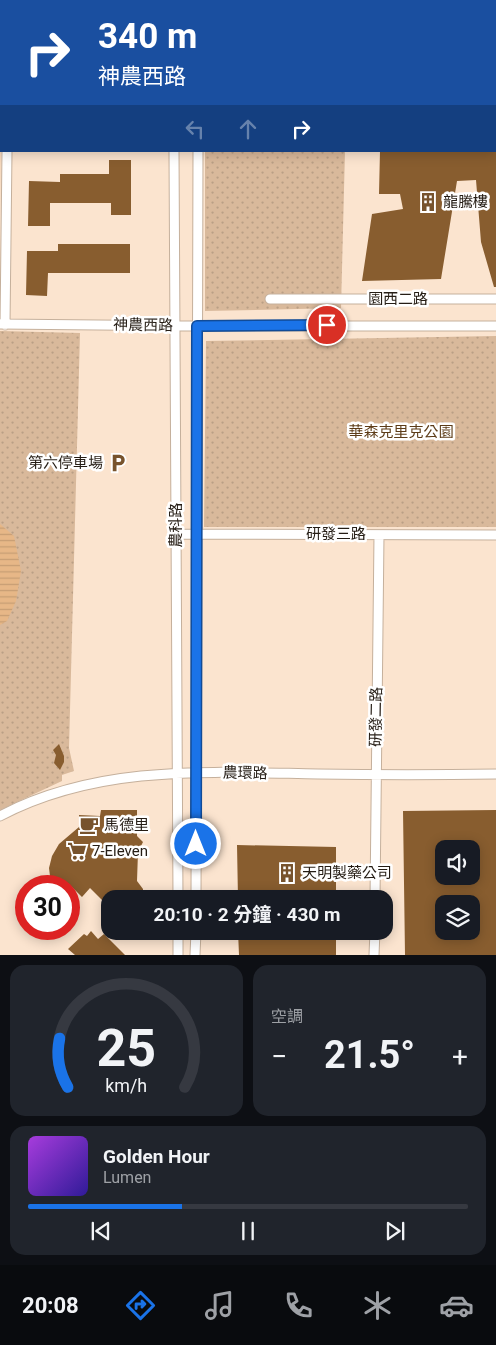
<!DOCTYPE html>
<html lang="zh-TW">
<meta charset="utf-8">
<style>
:root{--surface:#171b24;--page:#20242c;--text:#f1f3f6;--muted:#9ea1a6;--line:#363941;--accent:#1a73e8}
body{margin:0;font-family:Roboto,"Noto Sans TC",sans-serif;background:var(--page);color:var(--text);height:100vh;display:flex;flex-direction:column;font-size:19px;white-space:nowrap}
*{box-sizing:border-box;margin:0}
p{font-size:16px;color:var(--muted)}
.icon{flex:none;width:28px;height:28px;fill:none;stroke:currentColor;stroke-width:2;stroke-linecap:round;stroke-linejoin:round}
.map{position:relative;height:955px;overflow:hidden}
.panel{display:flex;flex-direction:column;gap:10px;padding:10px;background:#0d0f14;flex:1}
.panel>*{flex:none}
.guide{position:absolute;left:0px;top:0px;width:496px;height:152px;box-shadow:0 2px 12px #0003;background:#1a4fa0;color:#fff;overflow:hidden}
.controls{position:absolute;left:435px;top:840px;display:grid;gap:10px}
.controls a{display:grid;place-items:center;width:45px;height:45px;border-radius:10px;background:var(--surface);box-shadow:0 2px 12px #0003;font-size:25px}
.speed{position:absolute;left:15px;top:875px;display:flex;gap:10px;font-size:25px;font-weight:700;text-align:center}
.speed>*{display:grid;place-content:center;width:65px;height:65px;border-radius:50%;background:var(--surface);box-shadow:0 2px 12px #0003;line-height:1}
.speed .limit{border:8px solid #d22;background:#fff;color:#111}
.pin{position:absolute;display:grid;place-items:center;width:42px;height:42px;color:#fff;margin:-21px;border:2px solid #fff;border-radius:50%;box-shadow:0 1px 5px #0007}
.me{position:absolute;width:55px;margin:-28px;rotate:0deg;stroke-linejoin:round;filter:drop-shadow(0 0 4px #0008)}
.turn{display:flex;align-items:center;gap:18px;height:105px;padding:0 15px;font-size:22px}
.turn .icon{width:65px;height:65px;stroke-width:2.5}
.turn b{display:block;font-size:35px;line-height:42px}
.lanes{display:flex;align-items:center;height:48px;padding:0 15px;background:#0003;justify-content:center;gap:25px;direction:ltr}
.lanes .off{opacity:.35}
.big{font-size:38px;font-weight:700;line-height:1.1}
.panel .widget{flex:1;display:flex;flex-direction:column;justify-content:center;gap:8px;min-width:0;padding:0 18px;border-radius:15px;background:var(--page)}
.panel .dial{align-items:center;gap:0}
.dial svg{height:130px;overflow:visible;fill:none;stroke:var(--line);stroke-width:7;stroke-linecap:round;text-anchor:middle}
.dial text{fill:var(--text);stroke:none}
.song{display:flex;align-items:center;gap:15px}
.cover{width:60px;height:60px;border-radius:8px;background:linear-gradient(135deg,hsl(280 70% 55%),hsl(250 70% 35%))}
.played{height:5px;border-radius:2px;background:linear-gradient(90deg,var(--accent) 35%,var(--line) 35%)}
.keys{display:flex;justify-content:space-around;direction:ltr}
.heat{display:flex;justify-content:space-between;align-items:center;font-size:28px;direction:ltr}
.panel .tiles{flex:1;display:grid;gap:10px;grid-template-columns:1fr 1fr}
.widget:last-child{grid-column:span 2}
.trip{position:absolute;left:101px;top:890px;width:292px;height:50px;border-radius:15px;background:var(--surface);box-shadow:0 2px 12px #0003;font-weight:700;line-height:50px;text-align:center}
.tabs{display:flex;height:80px;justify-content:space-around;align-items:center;background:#090b0e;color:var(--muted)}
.tabs .icon{width:35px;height:35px}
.tabs .selected{color:var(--accent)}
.tabs b{font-size:22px;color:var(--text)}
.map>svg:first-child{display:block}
.forest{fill:url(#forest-firs)}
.park{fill:url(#park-dots)}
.water{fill:url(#water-rules)}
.building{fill:#885d2f;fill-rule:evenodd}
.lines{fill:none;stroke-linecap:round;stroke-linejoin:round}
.street-casing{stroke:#c5b09c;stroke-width:11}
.street{stroke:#fff;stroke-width:9}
.route-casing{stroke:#114b97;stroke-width:12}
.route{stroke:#1a73e8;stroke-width:9}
.labels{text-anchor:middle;stroke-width:5;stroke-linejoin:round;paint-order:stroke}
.poi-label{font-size:15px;fill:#251d15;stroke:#fff;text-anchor:start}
.street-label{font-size:15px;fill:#251d15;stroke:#fff}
.park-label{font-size:15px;fill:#5d3c18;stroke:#fff}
</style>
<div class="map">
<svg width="496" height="955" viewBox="0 0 496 955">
<defs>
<pattern id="forest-firs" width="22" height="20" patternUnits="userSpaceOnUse" patternTransform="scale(1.25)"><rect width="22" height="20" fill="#dfaf80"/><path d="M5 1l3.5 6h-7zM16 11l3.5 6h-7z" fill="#bf966e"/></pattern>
<pattern id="park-dots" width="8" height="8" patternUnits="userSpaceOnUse" patternTransform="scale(1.25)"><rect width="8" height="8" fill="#d9b99b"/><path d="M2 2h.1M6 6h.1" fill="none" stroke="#ba9f85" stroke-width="1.8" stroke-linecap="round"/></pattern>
<pattern id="water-rules" width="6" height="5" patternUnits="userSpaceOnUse" patternTransform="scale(1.25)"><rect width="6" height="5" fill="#e7b787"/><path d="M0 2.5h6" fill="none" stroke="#c69d74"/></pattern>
</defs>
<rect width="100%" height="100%" fill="#fbe4cf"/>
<!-- forest -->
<path class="forest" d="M0,0H41L1,1L0,217Z"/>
<!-- park -->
<path class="park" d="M205,151H345L341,308L205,311Z
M0,331L80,333L69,748L74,771L62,775V781L0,810Z
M496,336V527H204L206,341Z"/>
<!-- water -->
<path class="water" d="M0,524L14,536L21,571L16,601L7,621L0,625Z"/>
<!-- building -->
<path class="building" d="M380,151H496V287H494L481,242L476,180L457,181L441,279L362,281L372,214L403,209L400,194H379Z
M109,160H131V215H111V203H50V226H28L29,181L60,182V174H109Z
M58,244H130V273H48L47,296L26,295L27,251H58Z
M59,744L64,756V762L60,770L54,763L56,755L53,750Z
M101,810H137V836L143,842L138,852L137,881L143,889V899H110V908L90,888L82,897L69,884L59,885L54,882L50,876L49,868L52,856L59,844L79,827V815L100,816Z
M496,810V955H405L403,811ZM444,849H471V876H444ZM444,904H471V931H444Z
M237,845L336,847V899H238Z
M91,931L98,939L104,934L125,955H75L68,949L84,934L87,936Z
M238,931H336V955H239Z"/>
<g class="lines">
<!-- street casing -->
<g class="street-casing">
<path id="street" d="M47,1L48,0
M397,1V0
M495,86H496
M174,151L178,899
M270,299H496
M0,324L197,326H496
M5,325L7,151
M176,534L496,535
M0,816C99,764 210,772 318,774C378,775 437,775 496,774
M196,899L198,151
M375,899L379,535
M178,931V955
M195,955L196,931
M374,955L375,931"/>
</g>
<!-- street -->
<use href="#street" class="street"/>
</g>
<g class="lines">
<!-- route casing -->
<g class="route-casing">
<path id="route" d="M196,844L197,326L327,325"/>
</g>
<!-- route -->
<use href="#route" class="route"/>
</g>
<!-- icons -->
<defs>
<g id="building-bare" transform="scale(1.5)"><path d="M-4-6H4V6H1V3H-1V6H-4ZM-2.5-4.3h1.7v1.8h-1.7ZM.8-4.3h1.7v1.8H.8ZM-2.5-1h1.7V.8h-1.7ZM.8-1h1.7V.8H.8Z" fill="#77532d" stroke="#fff" stroke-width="2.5" paint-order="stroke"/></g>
<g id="parking-bare" transform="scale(1.5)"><path d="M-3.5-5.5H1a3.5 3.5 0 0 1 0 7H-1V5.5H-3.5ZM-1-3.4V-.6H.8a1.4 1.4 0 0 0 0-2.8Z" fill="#77532d" stroke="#fff" stroke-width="2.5" paint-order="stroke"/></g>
<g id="cafe-bare" transform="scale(1.5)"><path d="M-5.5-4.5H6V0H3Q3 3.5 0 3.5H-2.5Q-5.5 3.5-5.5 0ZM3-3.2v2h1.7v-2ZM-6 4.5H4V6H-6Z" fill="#77532d" stroke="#fff" stroke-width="2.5" paint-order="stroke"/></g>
<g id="supermarket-bare" transform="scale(1.5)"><path d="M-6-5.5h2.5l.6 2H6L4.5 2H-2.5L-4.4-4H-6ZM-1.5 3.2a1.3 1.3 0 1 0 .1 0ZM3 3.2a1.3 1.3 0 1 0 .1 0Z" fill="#77532d" stroke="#fff" stroke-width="2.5" paint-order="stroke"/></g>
</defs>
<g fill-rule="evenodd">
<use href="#building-bare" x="428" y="202"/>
<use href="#parking-bare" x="118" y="463"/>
<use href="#cafe-bare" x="89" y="825"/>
<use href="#supermarket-bare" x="77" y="851"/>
<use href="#building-bare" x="287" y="873"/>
</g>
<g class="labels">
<!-- poi labels -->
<g class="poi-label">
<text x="443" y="207">龍騰樓</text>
<text x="103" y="468" text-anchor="end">第六停車場</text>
<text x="104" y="830">馬德里</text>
<text x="92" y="856">7-Eleven</text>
<text x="302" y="878">天明製藥公司</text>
</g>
<!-- street labels -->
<g class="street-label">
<text x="398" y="304">園西二路</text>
<text transform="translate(143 325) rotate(1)" y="5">神農西路</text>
<text transform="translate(176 525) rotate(-90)" y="5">農科路</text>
<text x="336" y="539">研發三路</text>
<text transform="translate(376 717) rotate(-89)" y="5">研發二路</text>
<text transform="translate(245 773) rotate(1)" y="5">農環路</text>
</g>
<!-- park labels -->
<g class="park-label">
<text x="401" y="437">華森克里克公園</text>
</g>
</g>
</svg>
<div class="controls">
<a><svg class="icon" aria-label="sound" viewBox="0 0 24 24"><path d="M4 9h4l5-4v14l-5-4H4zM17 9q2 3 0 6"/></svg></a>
<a><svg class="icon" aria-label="layers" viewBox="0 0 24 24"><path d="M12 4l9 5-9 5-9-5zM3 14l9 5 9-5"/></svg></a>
</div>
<div class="speed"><div class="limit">30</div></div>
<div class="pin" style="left:327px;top:325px;background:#d93025"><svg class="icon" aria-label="arrive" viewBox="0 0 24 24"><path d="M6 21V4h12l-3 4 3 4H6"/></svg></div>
<svg class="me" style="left:196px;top:844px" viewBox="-20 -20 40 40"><circle r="17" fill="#1a73e8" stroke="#fff" stroke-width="3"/><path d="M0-11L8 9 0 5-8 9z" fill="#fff"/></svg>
<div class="trip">20:10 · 2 分鐘 · 430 m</div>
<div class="guide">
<div class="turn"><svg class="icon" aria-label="right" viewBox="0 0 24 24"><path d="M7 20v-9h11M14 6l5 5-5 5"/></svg><div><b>340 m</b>神農西路</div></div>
<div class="lanes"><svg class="icon off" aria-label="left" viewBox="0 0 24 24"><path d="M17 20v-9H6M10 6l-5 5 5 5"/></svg><svg class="icon off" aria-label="ahead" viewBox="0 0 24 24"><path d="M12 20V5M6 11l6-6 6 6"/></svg><svg class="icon" aria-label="right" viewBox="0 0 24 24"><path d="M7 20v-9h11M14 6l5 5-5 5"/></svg></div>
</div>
</div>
<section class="panel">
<div class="tiles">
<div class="widget dial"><svg viewBox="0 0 100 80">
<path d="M14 69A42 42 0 1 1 86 69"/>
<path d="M14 69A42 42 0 0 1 9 39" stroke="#1a73e8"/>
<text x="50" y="56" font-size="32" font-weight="700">25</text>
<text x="50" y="72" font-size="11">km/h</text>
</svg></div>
<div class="widget"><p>空調</p>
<div class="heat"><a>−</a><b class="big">21.5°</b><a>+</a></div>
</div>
<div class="widget">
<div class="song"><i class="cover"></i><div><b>Golden Hour</b><p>Lumen</p></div></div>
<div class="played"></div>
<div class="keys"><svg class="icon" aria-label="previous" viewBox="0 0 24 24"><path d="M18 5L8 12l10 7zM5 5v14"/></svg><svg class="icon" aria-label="pause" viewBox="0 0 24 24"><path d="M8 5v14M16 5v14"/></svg><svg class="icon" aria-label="next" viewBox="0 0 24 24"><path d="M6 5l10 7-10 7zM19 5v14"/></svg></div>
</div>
</div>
</section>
<nav class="tabs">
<b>20:08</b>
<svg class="icon selected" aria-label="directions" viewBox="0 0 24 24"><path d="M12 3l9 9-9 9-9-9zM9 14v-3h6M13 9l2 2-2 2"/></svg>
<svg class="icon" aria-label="music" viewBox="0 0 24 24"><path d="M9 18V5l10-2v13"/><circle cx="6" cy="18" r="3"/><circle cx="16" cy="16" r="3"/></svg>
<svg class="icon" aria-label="phone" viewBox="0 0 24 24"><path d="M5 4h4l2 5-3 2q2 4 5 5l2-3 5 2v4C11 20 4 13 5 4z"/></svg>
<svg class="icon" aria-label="climate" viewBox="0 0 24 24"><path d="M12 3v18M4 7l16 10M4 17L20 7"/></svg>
<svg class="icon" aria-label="car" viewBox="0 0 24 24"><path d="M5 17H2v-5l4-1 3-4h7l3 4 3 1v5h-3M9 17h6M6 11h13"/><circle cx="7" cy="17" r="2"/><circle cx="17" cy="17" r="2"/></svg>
</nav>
